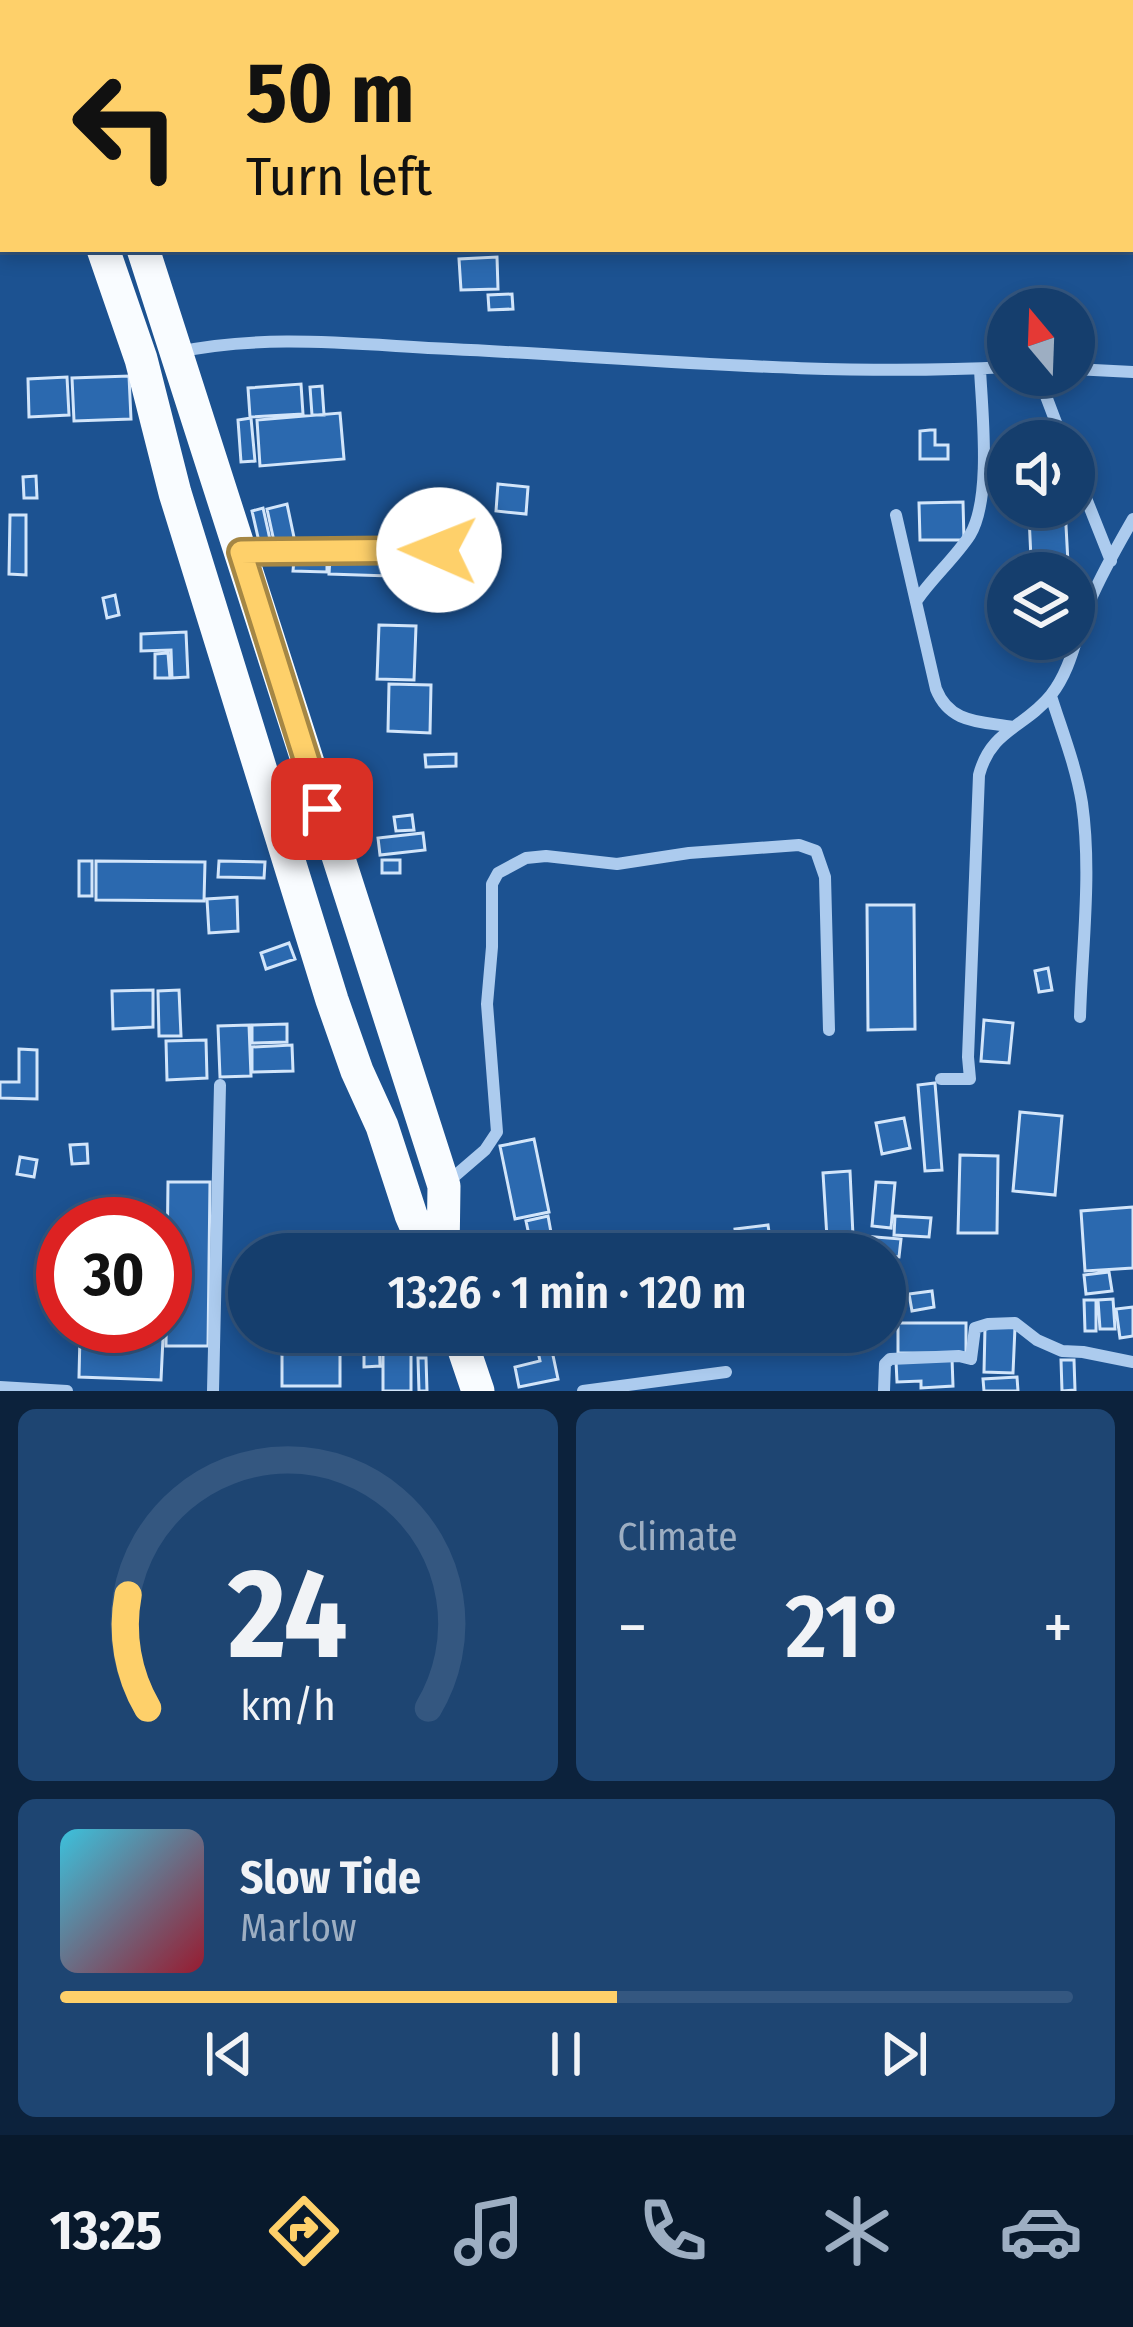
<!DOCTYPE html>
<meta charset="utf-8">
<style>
:root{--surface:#153e6d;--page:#1e4572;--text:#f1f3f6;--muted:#9daec2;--line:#345780;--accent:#fed06a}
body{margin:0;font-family:"Fira Sans Condensed",sans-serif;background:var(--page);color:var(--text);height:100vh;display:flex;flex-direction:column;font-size:45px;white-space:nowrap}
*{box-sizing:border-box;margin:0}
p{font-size:39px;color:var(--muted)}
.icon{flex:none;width:66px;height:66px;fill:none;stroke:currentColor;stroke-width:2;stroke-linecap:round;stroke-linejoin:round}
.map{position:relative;height:1391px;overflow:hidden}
.side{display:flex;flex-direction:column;gap:18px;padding:18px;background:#0c223c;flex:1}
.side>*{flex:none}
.banner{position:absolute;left:0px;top:0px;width:1134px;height:252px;box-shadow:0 6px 18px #0003,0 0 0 3px var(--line);background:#fed06a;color:#111;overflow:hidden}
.needle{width:78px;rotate:341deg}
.controls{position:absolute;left:987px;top:288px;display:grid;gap:24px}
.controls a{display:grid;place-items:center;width:108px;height:108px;border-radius:50%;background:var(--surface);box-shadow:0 6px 18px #0003,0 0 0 3px var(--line);font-size:60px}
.speed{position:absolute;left:36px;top:1197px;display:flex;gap:24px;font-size:60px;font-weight:700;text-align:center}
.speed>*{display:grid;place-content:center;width:156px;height:156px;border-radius:50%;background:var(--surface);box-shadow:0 6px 18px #0003,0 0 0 3px var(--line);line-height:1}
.speed .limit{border:18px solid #d22;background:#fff;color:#111}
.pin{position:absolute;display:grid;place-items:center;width:102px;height:102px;color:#fff;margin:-51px;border-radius:24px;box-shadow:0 6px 18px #0006}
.me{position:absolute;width:132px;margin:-66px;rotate:271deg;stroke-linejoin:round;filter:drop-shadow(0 0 9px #0008)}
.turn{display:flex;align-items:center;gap:42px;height:252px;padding:0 48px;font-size:54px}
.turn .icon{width:156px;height:156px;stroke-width:2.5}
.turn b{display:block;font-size:84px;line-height:102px}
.big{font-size:90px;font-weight:600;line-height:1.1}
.side .card{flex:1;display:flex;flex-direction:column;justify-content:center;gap:18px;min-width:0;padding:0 42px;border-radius:18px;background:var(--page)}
.side .dial{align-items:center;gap:0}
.dial svg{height:312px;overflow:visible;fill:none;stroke:var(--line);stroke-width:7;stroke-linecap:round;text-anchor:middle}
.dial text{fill:var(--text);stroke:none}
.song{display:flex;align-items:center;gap:36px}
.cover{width:144px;height:144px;border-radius:18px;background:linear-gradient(135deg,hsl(190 70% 55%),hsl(350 70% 35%))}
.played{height:12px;border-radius:6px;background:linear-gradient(90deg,var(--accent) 55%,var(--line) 55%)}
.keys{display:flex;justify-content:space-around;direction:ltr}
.heat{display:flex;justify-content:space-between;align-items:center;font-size:66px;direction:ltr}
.side .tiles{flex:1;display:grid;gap:18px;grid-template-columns:1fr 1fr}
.card:last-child{grid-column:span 2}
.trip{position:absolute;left:228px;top:1233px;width:678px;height:120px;border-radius:60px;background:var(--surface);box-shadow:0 6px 18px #0003,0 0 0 3px var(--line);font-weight:600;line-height:120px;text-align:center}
.menu{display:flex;height:192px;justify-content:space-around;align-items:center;background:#08192c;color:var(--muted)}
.menu .icon{width:84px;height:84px}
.menu .active{color:var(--accent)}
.menu b{font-size:54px;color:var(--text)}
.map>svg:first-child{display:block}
.building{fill:#2b69af;stroke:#d2e5fa;stroke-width:3}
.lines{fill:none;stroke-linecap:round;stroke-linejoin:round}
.minor{stroke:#accbee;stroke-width:12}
.trunk{stroke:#f9fcff;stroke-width:33}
.route-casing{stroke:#a58745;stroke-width:30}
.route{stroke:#fed06a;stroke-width:21}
</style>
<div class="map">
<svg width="1133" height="1391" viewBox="0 0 1133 1391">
<rect width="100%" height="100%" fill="#1c5291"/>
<!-- building -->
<path class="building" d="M497,257L498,289L461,290L459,259Z
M512,294L513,309L489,310L488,295Z
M129,376L131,419L74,421L72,378Z
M67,377L69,415L29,417L28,379Z
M301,384L303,414L250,417L248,388Z
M322,386L324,415H312L310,387Z
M340,413L344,459L260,466L257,420Z
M251,418L255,461L241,462L238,420Z
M930,430H935V445H948V459H920V431Z
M36,476L37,498H24L23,477Z
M498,484L528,487L526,514L496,511Z
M963,502L964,540H920L919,503Z
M287,504L295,542L275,546L267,509Z
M1045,507H1065L1068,563L1046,565V558L1031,559L1029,516L1045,515Z
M263,508L271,544L260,546L252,511Z
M10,515H26V575L9,574Z
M330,558L389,560V576L329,574Z
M294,559L327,560V572L293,571Z
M115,595L119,615L107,618L103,598Z
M379,625L416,626L414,680L377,679Z
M186,632L188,677L172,678L171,650L141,651V634Z
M168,653L170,678H155V654Z
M389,684L431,685L430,733L388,731Z
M456,754V766L426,767L425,755Z
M412,815L414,830L396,831L394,817Z
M423,833L425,850L380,855L378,838Z
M382,860H400V873H382Z
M79,861H92V896H79Z
M96,861L205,862L204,901L96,900Z
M219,861L265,862L264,878L218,877Z
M237,897L238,931L209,933L207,899Z
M867,905H914L915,1029L868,1030Z
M289,943L295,959L266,969L261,953Z
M1048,968L1052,990L1039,992L1035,971Z
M153,990V1027L113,1029L112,991Z
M179,990L181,1036H159L158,991Z
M984,1020L1013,1023L1009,1063L981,1061Z
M287,1024V1042L252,1043V1025Z
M249,1025L251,1076L220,1077L218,1026Z
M206,1040L207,1078L167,1080L166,1041Z
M292,1045L293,1071L252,1072V1047Z
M19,1049L37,1050V1099L0,1098V1082H19Z
M935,1083L942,1170L925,1171L918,1085Z
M1020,1112L1062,1116L1055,1195L1013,1191Z
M904,1118L910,1148L882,1154L876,1123Z
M534,1139L549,1212L515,1219L500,1146Z
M87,1144L88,1163L72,1164L70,1145Z
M960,1155L998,1156L997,1233H958Z
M20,1157L37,1160L34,1177L17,1174Z
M850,1171L853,1236L827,1238L823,1173Z
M168,1182H210L208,1346H166Z
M876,1182L895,1183L891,1228L872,1226Z
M1133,1207V1268L1085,1271L1081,1211Z
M548,1216L555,1254H533L526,1221Z
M895,1216L931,1218L929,1237L894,1235Z
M768,1225L771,1246L738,1251L735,1229Z
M332,1235L334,1254H314L312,1237Z
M863,1236L901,1239L899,1257L862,1254Z
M1109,1272L1112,1291L1086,1294L1084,1275Z
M932,1291L934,1307L912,1311L909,1294Z
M1113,1299L1115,1329H1100L1098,1300Z
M1084,1300H1096V1331H1085Z
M1133,1307V1336L1120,1338L1116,1309Z
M898,1323H966V1353H898Z
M985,1327H1015L1013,1373L984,1372Z
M364,1332H379L380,1366L364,1367Z
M534,1332H548L558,1379L519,1387L515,1367L540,1361Z
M576,1332H621L622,1348L578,1353Z
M80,1335L163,1338L161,1380L79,1377Z
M383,1340H411V1391H383Z
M323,1343H340V1386H282V1351H323Z
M418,1358H426L427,1391H419Z
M952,1358L953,1386L921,1388V1381L897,1382L896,1361Z
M1061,1360H1074L1075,1390L1062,1391Z
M1017,1377L1018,1391H984L983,1379Z"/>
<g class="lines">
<!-- minor -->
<path class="minor" d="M1102,0L1103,3
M1131,66L1133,71
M178,352C267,333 361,345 451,349C637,358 822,377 1008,367
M1074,369L1133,372
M1038,375L1063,441
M1074,468L1111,561
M896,515L936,689C950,724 980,721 1013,727
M242,552L439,550
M917,600C933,577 955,558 970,535C992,498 982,412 980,369
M1051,696C1062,731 1076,766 1082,803C1092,873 1082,947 1080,1017
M941,1079H970L968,1057L979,775C991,729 1025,728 1051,695C1073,667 1076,632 1090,601C1102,573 1118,545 1133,519
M449,1181L485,1150L497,1132L487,1004L492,947V884L498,873L526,858L546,856L617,864L689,853L799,845L816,851L825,877L829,1030
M0,1387L67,1391
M213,1391L220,1085
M583,1391L726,1372
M884,1391L885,1364L890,1359L959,1356L971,1359L975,1328L988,1324L1015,1323L1037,1340L1062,1351L1083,1352L1133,1362"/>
<!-- trunk -->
<path class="trunk" d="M21,0L22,3
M59,0L60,3
M103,249L141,359L175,493L332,1000L357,1071L382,1126L411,1215L428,1254
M143,249L444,1186L443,1254
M458,1332L478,1391"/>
</g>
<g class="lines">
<!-- route casing -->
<g class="route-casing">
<path id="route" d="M322,809L241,552L439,550"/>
</g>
<!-- route -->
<use href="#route" class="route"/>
</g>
</svg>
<div class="controls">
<a><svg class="needle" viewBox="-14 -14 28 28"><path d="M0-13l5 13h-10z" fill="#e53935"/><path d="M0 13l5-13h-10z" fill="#9daec2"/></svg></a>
<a><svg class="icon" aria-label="sound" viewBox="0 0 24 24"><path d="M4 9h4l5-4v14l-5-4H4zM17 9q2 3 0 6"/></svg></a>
<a><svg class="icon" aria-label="layers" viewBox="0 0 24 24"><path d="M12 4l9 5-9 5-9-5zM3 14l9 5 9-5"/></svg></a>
</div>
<div class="speed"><div class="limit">30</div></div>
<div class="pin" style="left:322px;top:809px;background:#d93025"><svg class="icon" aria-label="arrive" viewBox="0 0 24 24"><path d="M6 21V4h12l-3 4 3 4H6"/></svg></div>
<svg class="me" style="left:439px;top:550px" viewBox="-20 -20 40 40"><circle r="19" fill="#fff"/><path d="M0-13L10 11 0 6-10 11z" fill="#fed06a"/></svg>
<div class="trip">13:26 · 1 min · 120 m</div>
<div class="banner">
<div class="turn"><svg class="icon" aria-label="left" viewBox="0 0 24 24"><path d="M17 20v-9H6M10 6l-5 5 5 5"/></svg><div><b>50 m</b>Turn left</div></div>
</div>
</div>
<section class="side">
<div class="tiles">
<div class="card dial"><svg viewBox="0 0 100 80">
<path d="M14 69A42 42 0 1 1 86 69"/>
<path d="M14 69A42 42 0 0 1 9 40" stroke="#fed06a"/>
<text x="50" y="56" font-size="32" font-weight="700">24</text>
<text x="50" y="72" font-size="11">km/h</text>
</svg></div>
<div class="card"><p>Climate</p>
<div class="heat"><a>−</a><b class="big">21°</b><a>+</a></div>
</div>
<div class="card">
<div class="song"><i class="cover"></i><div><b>Slow Tide</b><p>Marlow</p></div></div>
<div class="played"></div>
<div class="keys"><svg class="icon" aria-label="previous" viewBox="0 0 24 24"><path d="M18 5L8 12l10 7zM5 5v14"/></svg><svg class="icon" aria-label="pause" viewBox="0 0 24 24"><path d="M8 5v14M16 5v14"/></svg><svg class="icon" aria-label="next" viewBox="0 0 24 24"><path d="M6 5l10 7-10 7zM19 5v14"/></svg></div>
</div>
</div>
</section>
<nav class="menu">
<b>13:25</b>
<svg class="icon active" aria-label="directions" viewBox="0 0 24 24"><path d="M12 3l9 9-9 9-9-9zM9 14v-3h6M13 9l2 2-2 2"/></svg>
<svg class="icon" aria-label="music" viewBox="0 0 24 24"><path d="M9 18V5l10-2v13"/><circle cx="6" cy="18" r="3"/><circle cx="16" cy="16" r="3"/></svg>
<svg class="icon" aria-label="phone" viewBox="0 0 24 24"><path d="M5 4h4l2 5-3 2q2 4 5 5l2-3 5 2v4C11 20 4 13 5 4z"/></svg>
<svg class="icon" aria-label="climate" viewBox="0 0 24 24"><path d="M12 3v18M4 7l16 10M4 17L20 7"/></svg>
<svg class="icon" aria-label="car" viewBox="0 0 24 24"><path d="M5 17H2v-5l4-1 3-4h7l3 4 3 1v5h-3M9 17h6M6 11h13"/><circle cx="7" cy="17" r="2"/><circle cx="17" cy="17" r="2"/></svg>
</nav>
